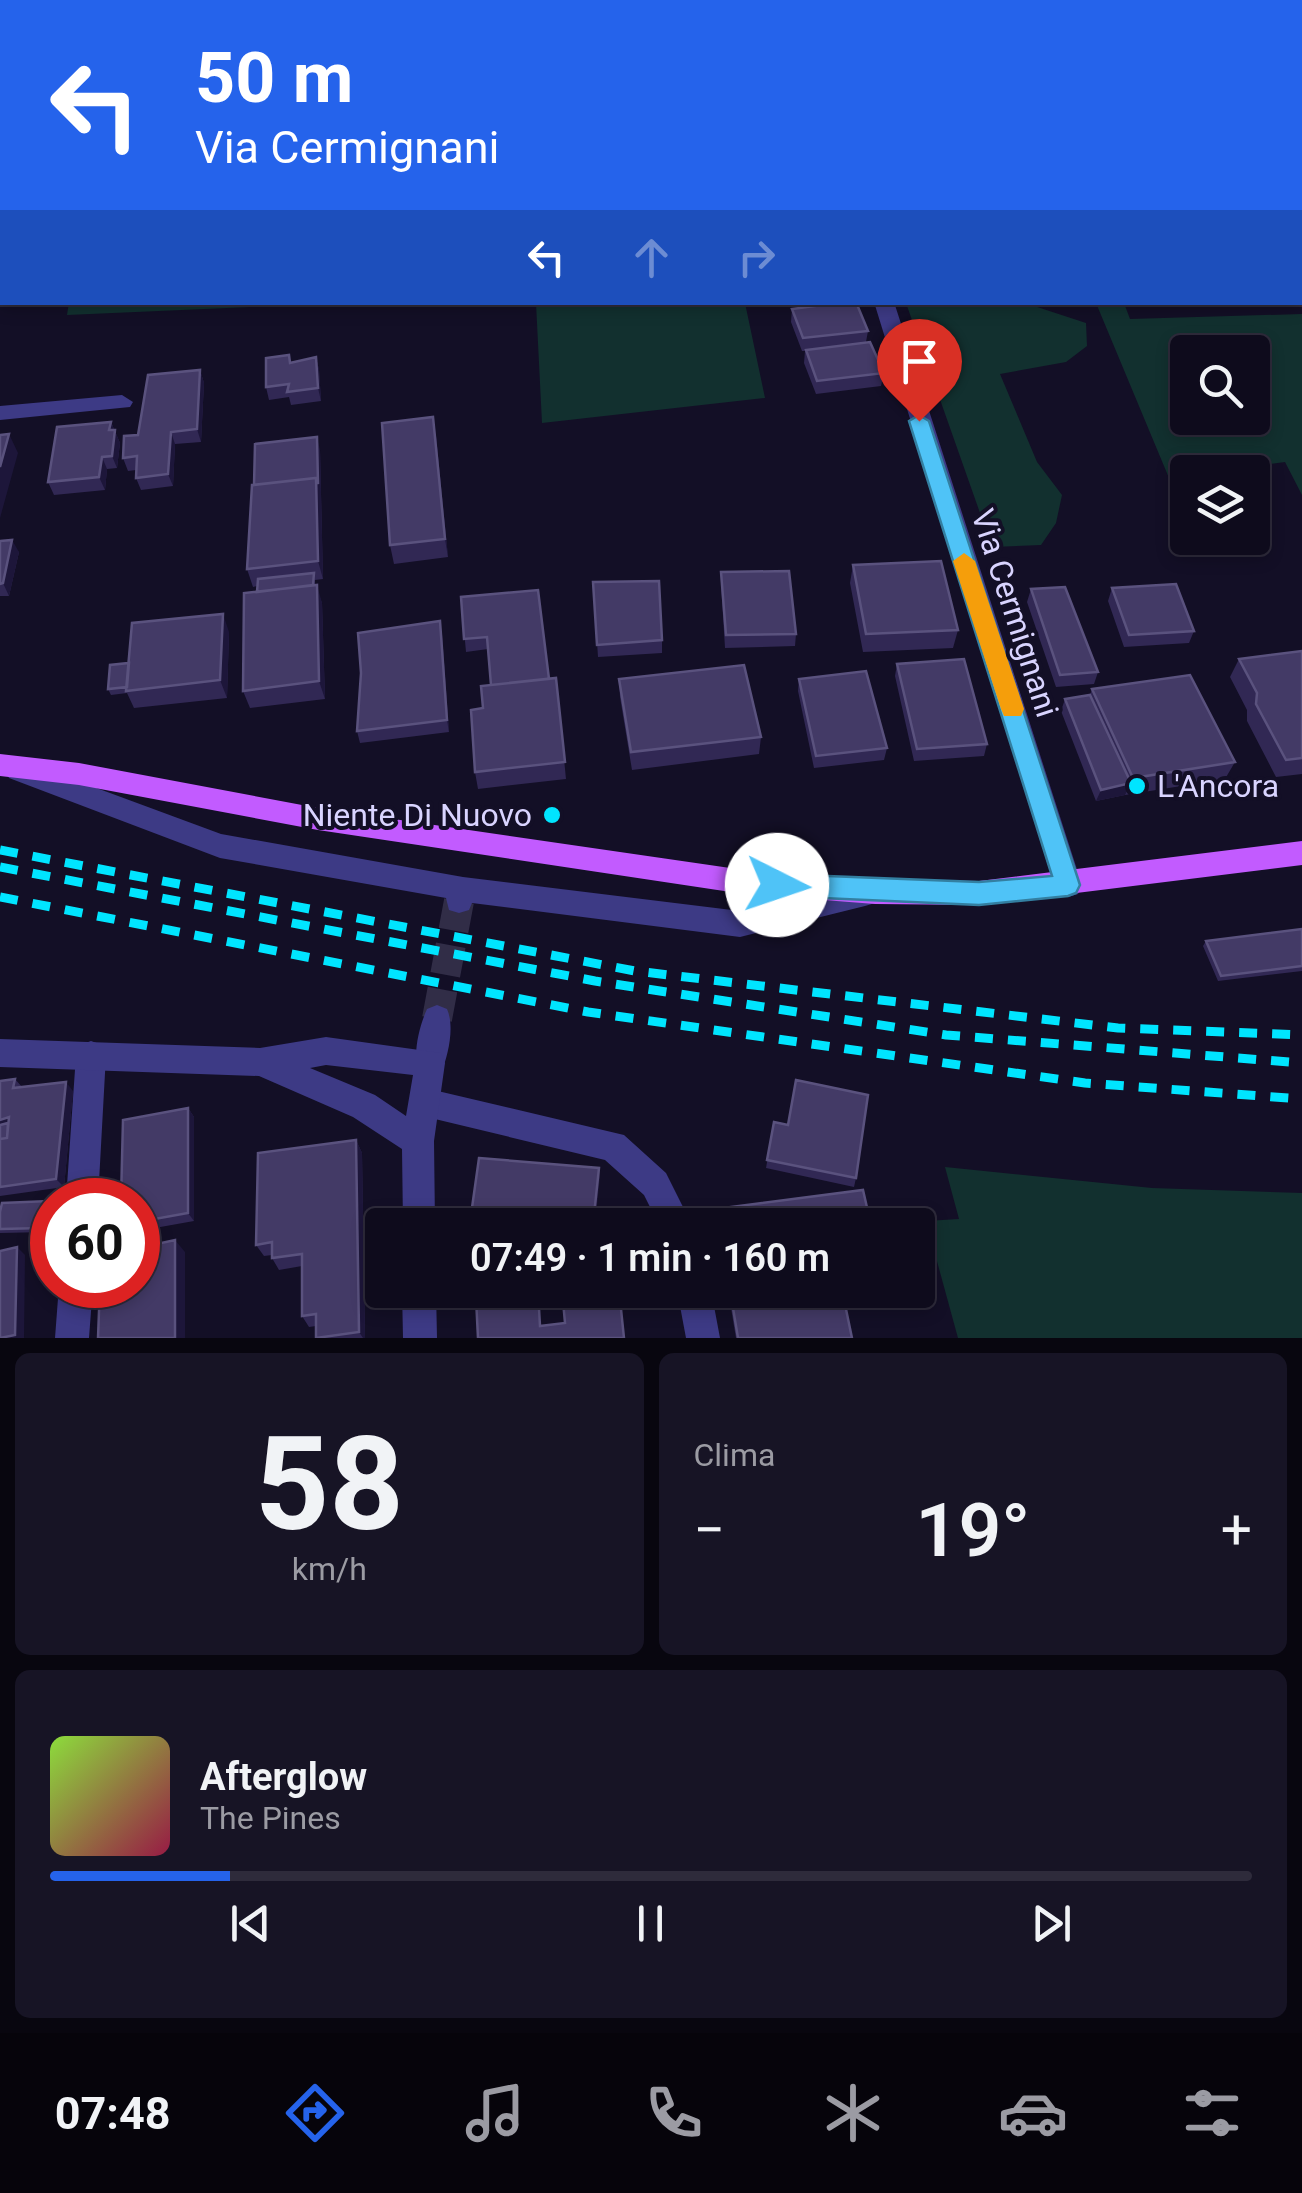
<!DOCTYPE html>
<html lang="it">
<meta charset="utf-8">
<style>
:root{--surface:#0e0b1c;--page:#171425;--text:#f1f3f6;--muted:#9b9ba3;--line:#2e2b3b;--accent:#2563eb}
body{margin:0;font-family:Roboto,sans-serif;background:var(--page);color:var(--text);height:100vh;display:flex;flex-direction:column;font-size:38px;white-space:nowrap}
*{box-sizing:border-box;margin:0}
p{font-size:32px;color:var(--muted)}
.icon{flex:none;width:55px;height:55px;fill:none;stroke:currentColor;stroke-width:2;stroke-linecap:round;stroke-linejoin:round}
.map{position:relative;height:1338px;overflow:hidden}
.details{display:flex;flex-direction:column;gap:15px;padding:15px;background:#08060f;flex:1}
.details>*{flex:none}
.banner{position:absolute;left:0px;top:0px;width:1302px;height:305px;box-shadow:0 5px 15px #0003,0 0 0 2px var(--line);background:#2563eb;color:#fff;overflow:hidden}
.tools{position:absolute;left:1170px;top:335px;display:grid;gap:20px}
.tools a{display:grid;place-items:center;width:100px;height:100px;border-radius:10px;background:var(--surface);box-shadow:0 5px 15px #0003,0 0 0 2px var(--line);font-size:50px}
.speed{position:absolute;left:30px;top:1178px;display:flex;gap:20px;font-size:50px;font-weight:700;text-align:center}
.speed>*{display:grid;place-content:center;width:130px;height:130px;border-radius:50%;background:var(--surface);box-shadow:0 5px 15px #0003,0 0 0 2px var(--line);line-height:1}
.speed .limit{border:15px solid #d22;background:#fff;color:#111}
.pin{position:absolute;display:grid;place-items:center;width:85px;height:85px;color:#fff;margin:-102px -42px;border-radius:50% 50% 50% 0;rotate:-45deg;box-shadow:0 0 10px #0007}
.pin .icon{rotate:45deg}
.me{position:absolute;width:110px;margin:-55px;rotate:94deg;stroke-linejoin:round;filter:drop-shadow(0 0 8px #0008)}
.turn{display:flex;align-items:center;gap:35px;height:210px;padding:0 30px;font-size:45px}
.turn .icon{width:130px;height:130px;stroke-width:2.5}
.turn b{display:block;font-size:70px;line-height:85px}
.lanes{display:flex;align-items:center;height:95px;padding:0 30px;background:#0003;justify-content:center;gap:50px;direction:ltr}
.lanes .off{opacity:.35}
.big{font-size:75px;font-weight:600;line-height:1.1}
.details .card{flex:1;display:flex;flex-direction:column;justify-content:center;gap:15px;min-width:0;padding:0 35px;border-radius:15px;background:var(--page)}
.details .dial{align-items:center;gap:0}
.dial b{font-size:130px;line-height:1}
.song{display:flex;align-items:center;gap:30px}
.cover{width:120px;height:120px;border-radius:15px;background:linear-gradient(135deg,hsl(90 70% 55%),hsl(340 70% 35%))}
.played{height:10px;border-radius:5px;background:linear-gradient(90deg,var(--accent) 15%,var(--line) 15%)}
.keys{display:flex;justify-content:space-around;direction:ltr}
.heat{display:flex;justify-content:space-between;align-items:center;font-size:55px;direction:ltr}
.details .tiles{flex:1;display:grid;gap:15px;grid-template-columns:1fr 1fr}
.card:last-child{grid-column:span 2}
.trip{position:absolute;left:365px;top:1208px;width:570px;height:100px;border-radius:10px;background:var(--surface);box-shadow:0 5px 15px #0003,0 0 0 2px var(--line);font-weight:600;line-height:100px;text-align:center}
.menu{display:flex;height:160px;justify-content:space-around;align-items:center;background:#06040b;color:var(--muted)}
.menu .icon{width:70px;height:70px}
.menu .selected{color:var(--accent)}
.menu b{font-size:45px;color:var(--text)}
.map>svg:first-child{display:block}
.green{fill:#12302f;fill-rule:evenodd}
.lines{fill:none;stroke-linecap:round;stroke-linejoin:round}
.minor-tunnel{stroke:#312d47;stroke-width:30;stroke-dasharray:30 15;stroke-linecap:butt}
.minor{fill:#3d3a85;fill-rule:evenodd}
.tertiary{fill:#3d3a85;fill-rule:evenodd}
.primary{fill:#c25bff;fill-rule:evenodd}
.rail{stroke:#00e5ff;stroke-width:9;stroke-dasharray:18 15;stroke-linecap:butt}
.wall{fill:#312854}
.shaded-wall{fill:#1d163a}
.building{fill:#433a66;stroke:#5a527e;stroke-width:2.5}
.route{fill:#4fc3f7;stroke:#337fa1;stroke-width:2.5}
.slow{fill:#f59e0b}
.poi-dot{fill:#00e5ff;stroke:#130f26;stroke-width:4}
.labels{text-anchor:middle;stroke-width:8;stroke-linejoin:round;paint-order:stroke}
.street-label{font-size:32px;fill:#d9d4ff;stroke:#130f26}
.poi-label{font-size:32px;fill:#d9d4ff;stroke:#130f26;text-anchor:start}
</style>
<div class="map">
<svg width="1302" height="1338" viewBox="0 0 1302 1338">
<rect width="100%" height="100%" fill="#130f26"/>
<!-- green -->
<path class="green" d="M69,302H341V303L67,315Z
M536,303H745L765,398L542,423Z
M906,303H1025L1086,323L1087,346L1066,362L1000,374L1037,462L1062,495L1056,523L1041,545L992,547Z
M1096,303H1124L1130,319L1302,314V495L1285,462L1169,478ZM1188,352H1252V418H1188Z
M945,1167L1152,1188L1302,1193V1338H958L926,1221L959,1219Z"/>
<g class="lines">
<!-- minor-tunnel -->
<path class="minor-tunnel" d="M437,1019L459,901"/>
<!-- minor -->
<path class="minor" d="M228,0H244V2H228Z
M338,0H354L355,2H339Z
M455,0H471L472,2H456Z
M665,0H682L683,2H667Z
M882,0H899L900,2H884Z
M0,101H2V111H0Z
M874,302H894L1082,885L1078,894L1068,897L1058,894L1054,885Z
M122,395L133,402L130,407L0,420V406Z
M18,759L221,834L463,877L740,911L865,882L875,885L879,894L875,903L865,906L740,937L472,903L469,910L459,913L449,910L446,898L220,858L9,778L5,770L9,762Z
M437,1005L447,1009C455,1027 448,1056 441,1073L430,1077L419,1073C412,1055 419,1027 427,1009Z
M91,1041L102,1045L106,1055L98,1200H66L76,1055L80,1045Z
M425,1088L624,1135L666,1173L692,1225H659L644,1195L605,1160L414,1114L410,1103L414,1092Z
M59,1285H93L89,1338H55Z
M677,1290H711L720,1338H686Z"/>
<!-- tertiary -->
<path class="tertiary" d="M326,1037L441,1053L445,1063L434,1141L435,1225H403L402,1149L353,1117L259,1076L0,1067V1039L260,1048ZM326,1065L413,1075L406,1116L375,1095L310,1068Z
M402,1290H436L437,1338H403Z"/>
<!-- primary -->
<path class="primary" d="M0,754L79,763L318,808L744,870L875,880L979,881L1302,841V865L979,905L875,904L744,894L318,830L79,785L0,776Z"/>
<!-- rail -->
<path class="rail" d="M0,850L635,971L1118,1028L1302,1035
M0,867L595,981L946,1035L1302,1063
M0,897L588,1012L1085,1083L1302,1099"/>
</g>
<!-- wall -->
<path class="wall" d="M578,0H640V2H579Z
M792,309L868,331L866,342L884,373L881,386L816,394L804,363L805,351H802L791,322Z
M289,355L291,362L316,357L319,370L321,401L291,405L289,397L269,400L266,387Z
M200,370L204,383L201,442L175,444L173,486L141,490L136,478V470L128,471L123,458L138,435Z
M111,422L120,443L117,468L107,469L105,490L54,495L48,482Z
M436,436L448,557L394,564L390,545Z
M320,450L323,579L315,580V585L322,603L325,699L250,708L243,691L257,586L253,587L247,569Z
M0,541L19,552L9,596H0Z
M853,565L958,630L953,648L863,652L850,583Z
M721,572L796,634L795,646L725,648L721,584Z
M593,582L662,640V653L598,657Z
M1112,588L1194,631L1189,643L1124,647L1108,601Z
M1031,589L1098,672L1094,684L1056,687L1027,602Z
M461,597L549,679L556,678L566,779L478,789L475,772L483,708L491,685L488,649L466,652Z
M229,632L227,698L134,708L127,693L111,695L108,689L129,663Z
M442,634L449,732L360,743L357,731Z
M1302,651V774L1276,777L1247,721V710L1230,677L1239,659Z
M897,664L987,744L984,756L914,761L895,676Z
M619,679L761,737L759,754L632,770L620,697Z
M799,679L887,748L884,760L814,768L798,691Z
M1092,689L1235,762L1225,779L1125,795L1096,801L1061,711L1065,699L1090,695Z
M1302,929V971L1218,981L1203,946L1206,941Z
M15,1079L22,1087L73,1091L64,1187L0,1196V1081Z
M188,1108L194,1117V1221L138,1231V1200Z
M774,1122L856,1178L854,1187L766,1168Z
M356,1140L362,1153L365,1338H316V1326L309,1327L302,1316V1266L279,1270L272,1258V1255L264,1256L256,1245Z
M49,1201L47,1232L0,1233V1212Z
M728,1290H842L852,1338H736Z"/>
<!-- shaded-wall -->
<path class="shaded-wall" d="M246,0H273L274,2H243V1Z
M278,0H327V2H279Z
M371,0H403L404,2H358Z
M422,0H443V2H416Z
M842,0H869V2H827Z
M924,0H953L939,2H924Z
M0,13H2V32H0Z
M316,357L319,370L321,401L318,388Z
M200,370L204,383L201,442L197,429Z
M433,417L436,436L448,557L445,539Z
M111,422L120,443L117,468L112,456L109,430Z
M171,432L175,444L173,486L168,474Z
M9,434L18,453L0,518V467Z
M317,437L320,450L323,579L318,561Z
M102,457L107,469L105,490L99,477Z
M12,540L19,552L9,596L3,583Z
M317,585L322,603L325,699L319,681Z
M223,614L229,632L227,698L220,680Z
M440,621L442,634L449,732L447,720Z
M1131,783L1125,795L1096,801L1101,790Z
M66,1082L73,1091L64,1187L56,1179Z
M188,1108L194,1117V1221L188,1213Z
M9,1117L17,1126L0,1131V1120Z
M356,1140L362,1153L365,1338H363L359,1332Z
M599,1168L600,1177L595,1225H593Z
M49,1201L52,1206L47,1232L43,1228Z
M175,1240L185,1252V1338H175Z
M17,1247L25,1255L24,1338H4Z"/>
<!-- building -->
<path class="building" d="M0,0H61V2H2V13H0Z
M98,0H144V2H98Z
M405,0H428L429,2H394Z
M491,0H564L566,2H492Z
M703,0H784L786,2H700L698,1Z
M812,0H842L827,2H814Z
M0,111H2V141L0,124Z
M845,302H856L868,331L803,338L792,309Z
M870,342L884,373L817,381L806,350Z
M289,355L290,363L316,357L318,388L287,392L289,384L266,387V358Z
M200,370L197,429L171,432L168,474L136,478L137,456L123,458L124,436L138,435L148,375Z
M433,417L445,539L390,545L382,423Z
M111,422L109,430H115L112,456L102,457L99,477L48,482L57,427Z
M9,434L0,467V435Z
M317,437L318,484L316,478L254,485L255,444Z
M316,478L318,561L247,569L252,485Z
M12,540L3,583L0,584V541Z
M941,561L958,630L866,634L853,565Z
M789,571L796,634L726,635L721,572Z
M314,573L313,585L257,592L258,579Z
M659,581L662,640L597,645L593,582Z
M1176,584L1194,631L1129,635L1112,588Z
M317,585L319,681L243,691L244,593Z
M1065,587L1098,672L1060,675L1031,589Z
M538,590L549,679L491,685L487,637L464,639L461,597Z
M223,614L220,680L126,691L132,623Z
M440,621L447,720L357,731L361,673L358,633Z
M1302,651V758L1286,760L1256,704L1257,693L1239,659Z
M964,659L987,744L917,749L897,664Z
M129,663L127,687L108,689L110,665Z
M744,665L761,737L631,752L619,679Z
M866,671L887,748L816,756L799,679Z
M1190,675L1235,762L1133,778L1092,689Z
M556,678L565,762L475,772L471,710L483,708L481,686Z
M1090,695L1131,783L1101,790L1065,699Z
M1302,929V966L1221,976L1206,941Z
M15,1079L13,1088L66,1082L56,1179L0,1187V1139L7,1138L9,1117L0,1120V1081Z
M796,1080L868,1095L856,1178L767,1160L774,1122L788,1125Z
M188,1108V1213L138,1222V1200H121L123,1120Z
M8,1123L7,1138L0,1139V1125Z
M356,1140L359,1332L316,1338V1314L302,1316V1254L272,1258V1242L256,1245L258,1153Z
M479,1158L599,1168L593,1225H499L470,1222Z
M863,1190L871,1225H718L715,1209Z
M49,1201L43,1228L0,1229V1212L2,1203Z
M175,1240V1338H98L100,1285H138V1248Z
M17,1247L15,1335L0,1338V1251Z
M532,1290H538L540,1326L565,1323L562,1290H619L624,1338H478L476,1298Z
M730,1290H842L852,1338H738Z"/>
<!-- route -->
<path class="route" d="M919,415L929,421L1080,885L1076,893L1068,896L979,905L777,896L768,893L764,885L768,877L777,874L979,882L1052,876L909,421Z"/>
<!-- slow -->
<path class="slow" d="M964,553L975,561L1024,709L1021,716H1004L1001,709L953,561Z"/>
<!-- markers -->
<g class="poi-dot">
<circle cx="1137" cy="786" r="10"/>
<circle cx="552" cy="815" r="10"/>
</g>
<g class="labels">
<!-- street labels -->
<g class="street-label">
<text transform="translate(1015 613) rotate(72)" y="11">Via Cermignani</text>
</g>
<!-- poi labels -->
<g class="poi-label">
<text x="1157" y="797">L'Ancora</text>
<text x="532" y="826" text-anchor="end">Niente Di Nuovo</text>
</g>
</g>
</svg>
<div class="tools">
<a><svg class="icon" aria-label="search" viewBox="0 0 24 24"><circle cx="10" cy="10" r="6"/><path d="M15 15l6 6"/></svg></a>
<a><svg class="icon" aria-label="layers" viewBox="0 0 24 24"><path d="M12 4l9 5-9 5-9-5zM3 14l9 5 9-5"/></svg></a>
</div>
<div class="speed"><div class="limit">60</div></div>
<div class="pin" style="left:919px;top:421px;background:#d93025"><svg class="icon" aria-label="arrive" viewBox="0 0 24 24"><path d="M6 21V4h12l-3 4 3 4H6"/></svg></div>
<svg class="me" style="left:777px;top:885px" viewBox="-20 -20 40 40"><circle r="19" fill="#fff"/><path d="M0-13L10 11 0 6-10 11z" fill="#4fc3f7"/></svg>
<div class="trip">07:49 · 1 min · 160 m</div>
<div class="banner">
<div class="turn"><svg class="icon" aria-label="left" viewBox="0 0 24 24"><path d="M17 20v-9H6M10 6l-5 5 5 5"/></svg><div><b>50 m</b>Via Cermignani</div></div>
<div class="lanes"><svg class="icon" aria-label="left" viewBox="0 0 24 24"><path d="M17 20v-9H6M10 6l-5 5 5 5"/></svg><svg class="icon off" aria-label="ahead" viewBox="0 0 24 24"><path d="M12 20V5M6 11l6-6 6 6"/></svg><svg class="icon off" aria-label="right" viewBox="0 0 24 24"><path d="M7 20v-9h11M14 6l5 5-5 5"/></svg></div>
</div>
</div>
<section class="details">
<div class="tiles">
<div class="card dial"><b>58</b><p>km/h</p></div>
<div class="card"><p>Clima</p>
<div class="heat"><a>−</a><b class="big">19°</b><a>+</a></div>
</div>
<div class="card">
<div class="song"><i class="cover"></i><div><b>Afterglow</b><p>The Pines</p></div></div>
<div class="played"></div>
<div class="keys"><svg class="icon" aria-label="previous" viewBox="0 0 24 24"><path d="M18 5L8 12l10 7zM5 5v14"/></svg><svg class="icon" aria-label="pause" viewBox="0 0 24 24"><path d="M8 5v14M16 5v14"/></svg><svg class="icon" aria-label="next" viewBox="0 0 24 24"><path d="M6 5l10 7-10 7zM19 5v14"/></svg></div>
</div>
</div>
</section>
<nav class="menu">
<b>07:48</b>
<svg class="icon selected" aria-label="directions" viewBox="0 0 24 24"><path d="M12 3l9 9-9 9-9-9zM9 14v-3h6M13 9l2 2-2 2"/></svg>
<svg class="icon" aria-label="music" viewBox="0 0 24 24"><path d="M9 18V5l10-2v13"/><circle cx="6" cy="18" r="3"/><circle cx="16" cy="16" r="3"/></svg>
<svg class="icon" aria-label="phone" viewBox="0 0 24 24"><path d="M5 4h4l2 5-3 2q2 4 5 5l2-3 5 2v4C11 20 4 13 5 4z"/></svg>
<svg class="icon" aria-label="climate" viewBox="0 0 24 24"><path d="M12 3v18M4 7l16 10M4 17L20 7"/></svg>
<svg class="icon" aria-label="car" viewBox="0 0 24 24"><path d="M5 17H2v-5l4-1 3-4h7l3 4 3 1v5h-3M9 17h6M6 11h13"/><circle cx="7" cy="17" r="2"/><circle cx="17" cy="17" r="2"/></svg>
<svg class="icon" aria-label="filters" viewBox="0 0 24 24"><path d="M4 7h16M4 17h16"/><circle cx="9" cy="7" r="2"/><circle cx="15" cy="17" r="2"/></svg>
</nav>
